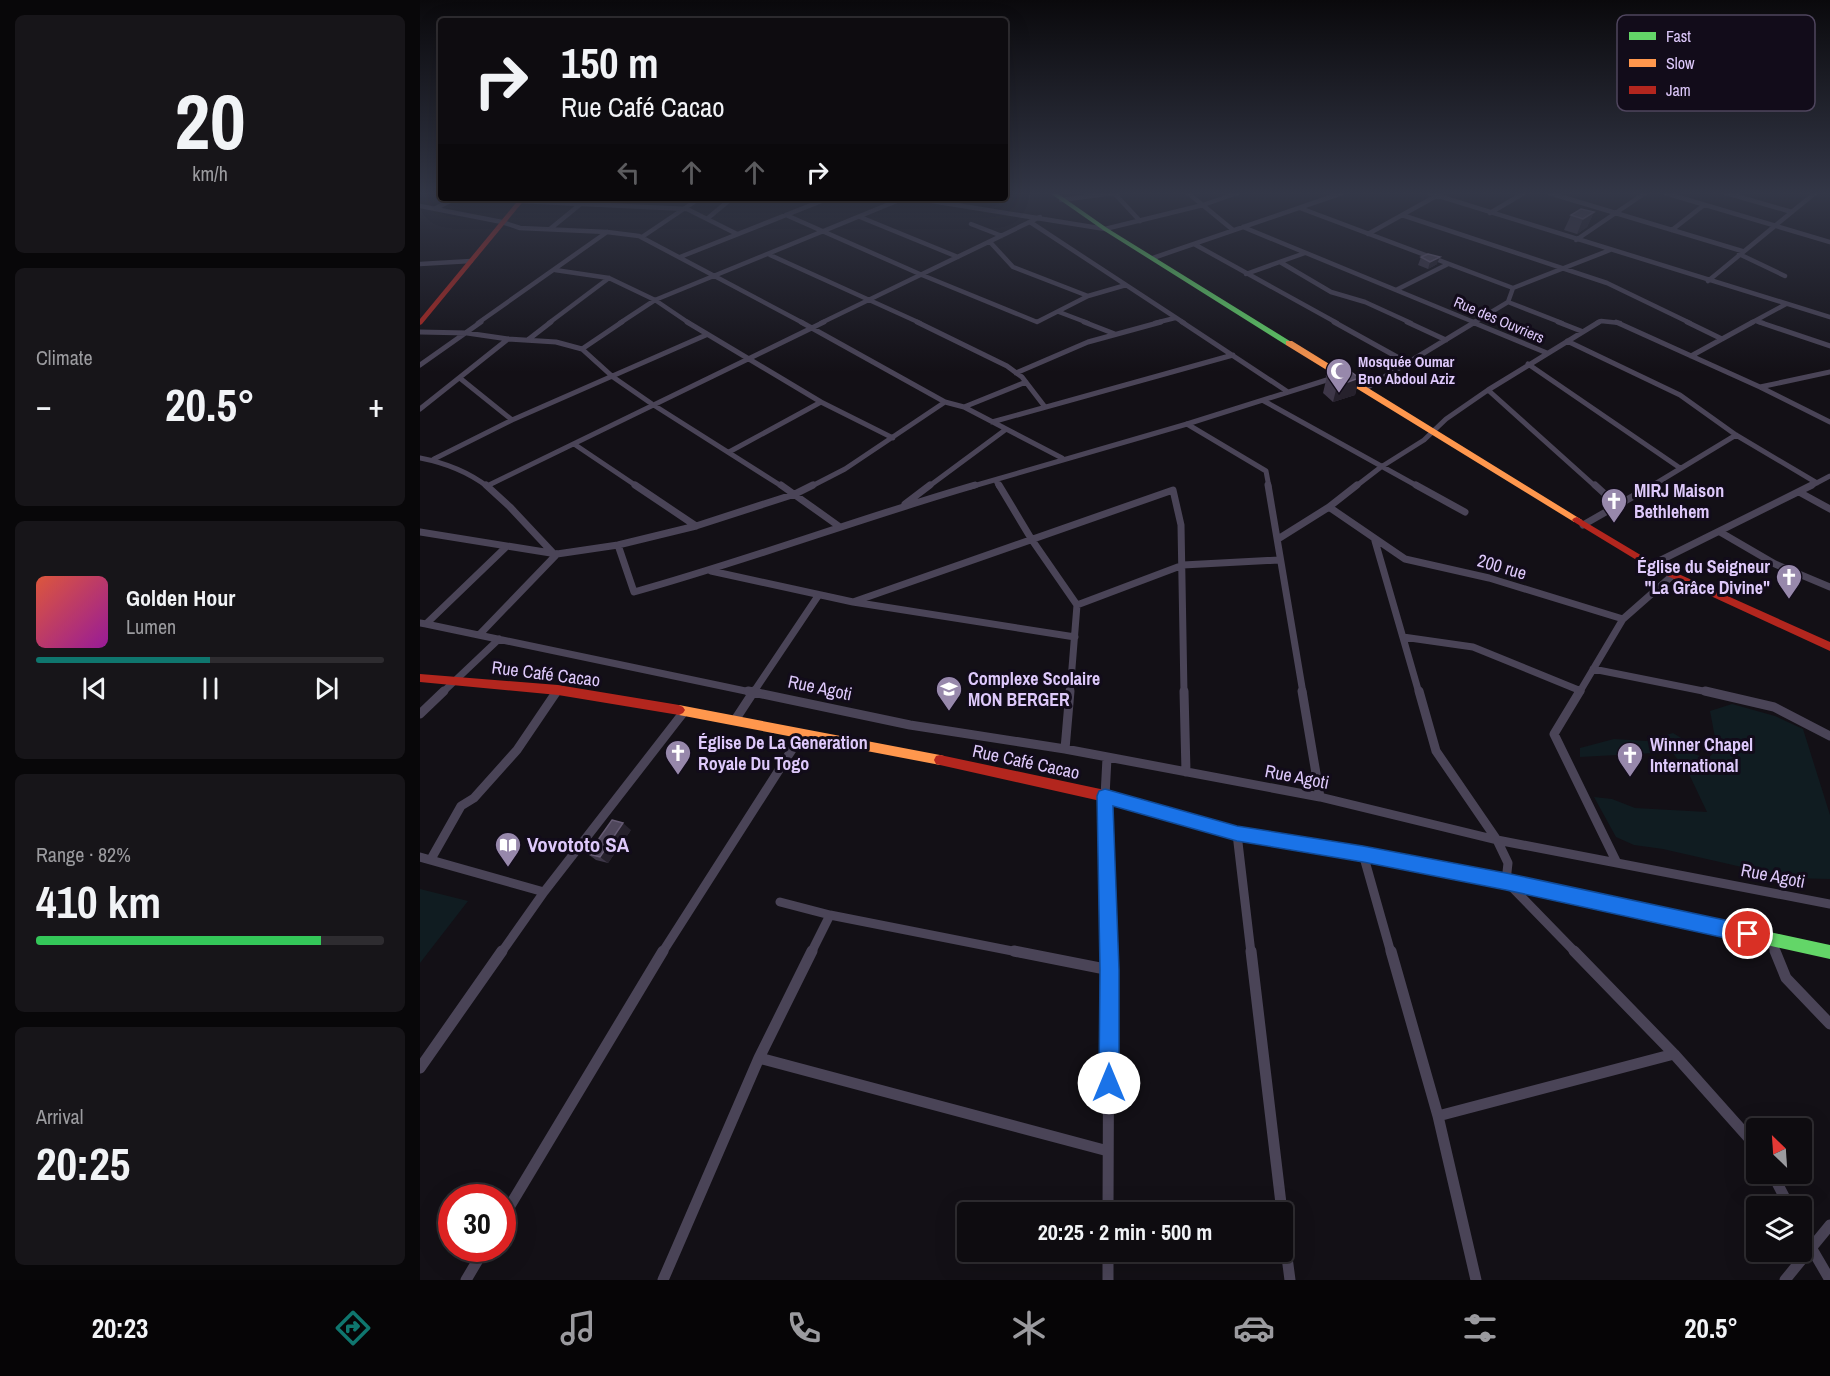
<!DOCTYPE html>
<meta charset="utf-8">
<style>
:root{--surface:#0e0c10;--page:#171519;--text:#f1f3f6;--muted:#9b9b9f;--line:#2e2c30;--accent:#0f766e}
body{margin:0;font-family:"Archivo Narrow",sans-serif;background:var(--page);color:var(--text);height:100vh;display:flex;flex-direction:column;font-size:22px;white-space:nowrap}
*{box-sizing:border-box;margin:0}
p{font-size:20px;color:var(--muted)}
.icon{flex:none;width:33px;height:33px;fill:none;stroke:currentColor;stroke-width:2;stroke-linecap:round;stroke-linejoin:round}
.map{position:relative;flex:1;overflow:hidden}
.panel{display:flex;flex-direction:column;gap:15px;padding:15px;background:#080709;width:420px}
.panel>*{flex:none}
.top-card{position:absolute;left:18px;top:18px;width:570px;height:183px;border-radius:6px;box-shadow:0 6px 24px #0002,0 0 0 2px var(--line);background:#0e0c10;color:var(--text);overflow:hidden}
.needle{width:39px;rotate:335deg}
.controls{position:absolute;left:1326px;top:1118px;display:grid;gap:12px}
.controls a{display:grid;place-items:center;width:66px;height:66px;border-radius:6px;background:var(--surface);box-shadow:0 6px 24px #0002,0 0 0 2px var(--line);font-size:30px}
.speed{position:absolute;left:18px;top:1184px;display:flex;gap:12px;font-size:30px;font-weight:700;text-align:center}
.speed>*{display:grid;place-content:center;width:78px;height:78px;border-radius:50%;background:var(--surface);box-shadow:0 6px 24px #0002,0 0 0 2px var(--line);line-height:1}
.speed .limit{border:9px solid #d22;background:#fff;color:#111}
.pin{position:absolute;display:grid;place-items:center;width:51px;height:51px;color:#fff;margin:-26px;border:3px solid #fff;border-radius:50%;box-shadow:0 2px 6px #0007}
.me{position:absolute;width:66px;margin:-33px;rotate:0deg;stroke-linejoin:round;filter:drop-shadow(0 0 4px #0008)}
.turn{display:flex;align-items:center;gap:21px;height:126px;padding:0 24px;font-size:27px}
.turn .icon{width:78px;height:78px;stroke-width:2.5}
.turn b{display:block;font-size:42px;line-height:51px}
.lanes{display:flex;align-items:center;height:57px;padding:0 24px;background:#0003;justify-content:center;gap:30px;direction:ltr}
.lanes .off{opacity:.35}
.big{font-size:45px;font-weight:800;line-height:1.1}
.panel .tile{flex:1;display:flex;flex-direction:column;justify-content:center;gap:9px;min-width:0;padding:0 21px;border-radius:9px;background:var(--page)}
.panel .dial{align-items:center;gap:0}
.dial b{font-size:78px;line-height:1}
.song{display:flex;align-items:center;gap:18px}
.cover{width:72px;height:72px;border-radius:9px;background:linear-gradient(135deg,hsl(10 70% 55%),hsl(300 70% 35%))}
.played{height:6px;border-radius:3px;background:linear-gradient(90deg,var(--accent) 50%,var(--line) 50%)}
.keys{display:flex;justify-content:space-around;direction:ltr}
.heat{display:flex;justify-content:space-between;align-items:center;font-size:33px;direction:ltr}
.charge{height:9px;border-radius:4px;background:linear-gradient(90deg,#34c759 82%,var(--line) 0)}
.trip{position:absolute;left:537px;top:1202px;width:336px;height:60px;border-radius:6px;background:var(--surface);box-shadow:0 6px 24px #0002,0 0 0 2px var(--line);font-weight:800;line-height:60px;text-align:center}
.tabs{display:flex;height:96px;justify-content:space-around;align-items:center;background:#060506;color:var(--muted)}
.tabs .icon{width:42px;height:42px}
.tabs .current{color:var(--accent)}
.tabs b{font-size:27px;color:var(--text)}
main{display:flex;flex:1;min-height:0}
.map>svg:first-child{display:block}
.green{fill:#101c21}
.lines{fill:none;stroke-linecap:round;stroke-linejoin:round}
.street-far4{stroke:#4a4457;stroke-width:4.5}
.street-far3{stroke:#4a4457;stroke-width:5}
.street-far2{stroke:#4a4457;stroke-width:7}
.street-far1{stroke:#4a4457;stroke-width:9}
.street{stroke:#4a4457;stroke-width:11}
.fast{fill:#63d668;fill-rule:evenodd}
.slow{fill:#ff974d;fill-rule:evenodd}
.jam{fill:#b3261e;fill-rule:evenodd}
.wall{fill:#3e3748}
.shaded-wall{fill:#26212c}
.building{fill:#4f475b;stroke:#665b74;stroke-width:1.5}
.route{fill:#1a73e8;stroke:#114b97;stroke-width:1.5}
.labels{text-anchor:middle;stroke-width:6;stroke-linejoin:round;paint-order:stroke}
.far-street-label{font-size:15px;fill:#dec9fb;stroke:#120c1a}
.far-poi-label{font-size:15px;font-weight:bold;fill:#dec9fb;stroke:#120c1a;text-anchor:start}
.poi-label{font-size:18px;font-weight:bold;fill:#dec9fb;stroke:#120c1a;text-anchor:start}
.street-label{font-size:18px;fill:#dec9fb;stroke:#120c1a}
.near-poi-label{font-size:21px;font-weight:bold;fill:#dec9fb;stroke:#120c1a;text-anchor:start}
.key{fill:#120c1a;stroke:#4f455e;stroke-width:1.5}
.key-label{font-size:16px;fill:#dec9fb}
</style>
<main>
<section class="panel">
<div class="tile dial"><b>20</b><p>km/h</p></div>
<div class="tile"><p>Climate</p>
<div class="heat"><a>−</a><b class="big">20.5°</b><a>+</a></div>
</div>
<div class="tile">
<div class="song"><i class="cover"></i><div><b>Golden Hour</b><p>Lumen</p></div></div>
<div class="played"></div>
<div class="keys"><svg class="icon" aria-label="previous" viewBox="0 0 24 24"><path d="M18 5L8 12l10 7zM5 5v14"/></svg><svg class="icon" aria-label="pause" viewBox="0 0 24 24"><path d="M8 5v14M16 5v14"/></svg><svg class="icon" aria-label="next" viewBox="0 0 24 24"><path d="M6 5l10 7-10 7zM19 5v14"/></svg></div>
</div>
<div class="tile"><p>Range · 82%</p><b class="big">410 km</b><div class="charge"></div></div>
<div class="tile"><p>Arrival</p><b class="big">20:25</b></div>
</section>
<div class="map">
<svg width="1410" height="1280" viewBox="0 0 1410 1280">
<rect width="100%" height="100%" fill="#131016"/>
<!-- green -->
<path class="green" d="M1312,704L1355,716L1383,729L1410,815V879L1370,878L1243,849L1214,845L1196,837L1174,797L1192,799L1215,808L1287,812L1269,774L1252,752L1160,757V748L1194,739L1226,741L1253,733L1266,741L1269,752L1288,759L1297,748L1290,711Z
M0,889L48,901L0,963Z"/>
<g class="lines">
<!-- street-far4 -->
<path class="street-far4" d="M694,193L720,221
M768,193L813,230
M1009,193L1410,317
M1129,193L1322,251
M1245,193L1410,242
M1306,193L1372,212
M383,198L399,202
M493,198L685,229L783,205L817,193
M641,200L694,193
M100,201L267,209L317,234
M0,206L82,222L100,228L187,232L219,236L383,323
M16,208L36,198
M880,208L1093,288L1190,250
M1070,213L1104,193
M366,215L502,275L617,322L668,296L706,285
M982,215L1187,283L1270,323
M440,217L538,257
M288,218L312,198
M610,222L764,323
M551,224L582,236
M823,227L1056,323
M130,229L168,198
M1252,230L1284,205
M948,234L1018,195
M222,237L280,198
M1156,240L1225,193
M570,242L593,267L668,296
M774,244L917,323
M1319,254L1365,276
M350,255L500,323
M260,257L409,198
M733,258L922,193
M860,262L911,292L945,302L991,323
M0,264L51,261
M135,270L189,278L235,300L269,323
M826,274L885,253
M1288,281L1395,193
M976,290L1028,264
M1088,302L1142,323
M639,312L668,323
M1336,321L1343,323
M58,323L187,232
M129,323L189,278
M200,323L235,300L484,198
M401,323L620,217
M735,323L755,318
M1053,323L1088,302L1093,288
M1177,323L1181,321L1200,323
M1331,323L1366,304"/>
<!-- street-far3 -->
<path class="street-far3" d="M267,322L401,402L473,438
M381,322L525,402L544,407L642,458
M497,322L587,366L602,377L625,407
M664,322L695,334
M762,322L868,392
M914,322L988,363
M987,322L1026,340
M1052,322L1127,353
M1138,322L1161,331
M1196,322L1340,387L1410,422
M1267,322L1302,339
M1339,322L1410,346
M0,332L47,333L88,339L136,342L162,349L193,377L232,404L363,487
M109,339L131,322
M1147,341L1260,395L1316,435L1397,483
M162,349L202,322
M1271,356L1333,322
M1108,364L1260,468
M0,365L61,322
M596,373L668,342L741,322
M41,379L92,420
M1340,387L1410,372
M946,388L1055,322
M1068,390L1176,487
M844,401L999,487
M544,407L606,382
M0,409L88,339
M572,422L813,355
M767,424L846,471L849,487
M154,444L218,487
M309,452L401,402
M0,458C26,463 47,471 68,487
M14,459L92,420L286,335
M576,481L579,487
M69,485L404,322
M390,487L425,469L525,402
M508,487L585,430
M550,487L767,424L913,378
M935,487L961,467L1004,440L1026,419L1068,390L1179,322
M1230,487L1316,435
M1389,487L1410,476"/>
<!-- street-far2 -->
<path class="street-far2" d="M66,485L90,507L134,554
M215,485L276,526
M361,485L420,527
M579,485L612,540L657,605L650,693
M848,485L883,693
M996,485L1045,512
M1175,485L1198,506
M1379,492L1410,509
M485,504L510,485
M909,507L985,559L1069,578L1203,619
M1163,525L1233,485
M0,532L137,554L198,545L276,526L375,494L393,485
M1300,532L1355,564L1410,587
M858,539L909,507L937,485
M955,541L999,693
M198,545L214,592C329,560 441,518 555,485
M1231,565L1392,485
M291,571L433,602L655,637
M433,602L753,490L761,525L764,693
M657,605L763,565L859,560
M0,623L6,624L86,547
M6,624L335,693
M59,635L137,554
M983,637L1053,647L1161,691
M1173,669L1293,693
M22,693L79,639
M136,693L138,690
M333,693L398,596
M1159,693L1203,619L1253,575"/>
<!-- street-far1 -->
<path class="street-far1" d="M328,691L490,725L645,749L900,797L1077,840L1410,904
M764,691L766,772
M882,691L900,797
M999,691L1016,751L1077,840L1088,863L1086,881L1156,953
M1160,691L1134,734L1196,861
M1285,691L1354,707L1410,736
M0,714L24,691
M315,720L334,691
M645,749L650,691
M687,758L685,796L690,953
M817,834L831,953
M943,854L971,953
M0,857L124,892
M11,859L41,806L54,798L97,750L137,691
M360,902L410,915L602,953
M1350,939L1356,953
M81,953L124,892L263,713
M242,953L382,734
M391,953L410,915"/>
<!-- street -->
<path class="street" d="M594,951L690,970
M831,951L862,1212
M971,951L1018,1116L1056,1280
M1154,951L1254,1054L1336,1146
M1355,951L1366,978L1410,1024
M339,1058L688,1151
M0,1068L82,951
M1018,1116L1254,1054
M1352,1173L1369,1206
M688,1212L689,951
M82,1219L243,951
M862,1219L870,1280
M1382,1232L1410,1280
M688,1251V1280
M46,1280L65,1248
M243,1280L339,1058L392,951
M1365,1280L1410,1225"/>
<!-- fast -->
<path class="fast" d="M630,193H637L687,228L873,343L866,345L683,230Z
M983,856L1086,875L1410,945V959L1086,887L983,868L978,866L977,862L978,858Z"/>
<!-- slow -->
<path class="slow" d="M866,341H872L1162,520L1160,522H1154L866,345Z
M259,705L520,755L524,756L526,760L524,764L520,765L259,715L255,713L253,710L255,707Z"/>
<!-- jam -->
<path class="jam" d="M100,198H106L2,324L0,325V319Z
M1157,517L1234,563L1410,642V651L1228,567L1154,522L1152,520L1154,518Z
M0,674L138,685L259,705L263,707L265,710L263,713L259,715L138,695L0,682Z
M520,755L685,790L817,828L983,856L988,858L989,862L988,866L983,868L817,840L685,802L520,765L516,764L514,760L516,756Z"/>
</g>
<!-- wall -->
<path class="wall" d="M1174,212L1167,227L1157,234L1144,230L1151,215Z
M1001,257L1017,264L1008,269L998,265Z
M907,376L939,378L935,395L913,402L903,393Z
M211,830L188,863L176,860L168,854Z"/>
<!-- shaded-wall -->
<path class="shaded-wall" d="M1174,212L1167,227L1157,234L1163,219Z
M1020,257L1017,264L1008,269L1010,262Z
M939,378L935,395L913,402L917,386Z
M203,823L211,830L188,863L180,857Z"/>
<!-- building -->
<path class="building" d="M1161,209L1174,212L1163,219L1151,215Z
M1008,254L1020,257L1010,262L1001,257Z
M930,371L939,378L917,386L907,376L917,373Z
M192,820L203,823L180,857L168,854Z"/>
<!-- sky -->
<linearGradient id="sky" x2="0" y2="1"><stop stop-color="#0a090c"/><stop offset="0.52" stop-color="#333747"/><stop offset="1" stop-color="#333747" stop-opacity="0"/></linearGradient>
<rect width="1410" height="372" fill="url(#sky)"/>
<!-- route -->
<path class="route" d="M685,789L817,826L943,846L1086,873L1328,925L1334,928L1337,934L1334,941L1328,943L1086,890L943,862L817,841L693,806L699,970V1083L696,1090L689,1093L682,1090L679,1083L680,970L677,796L679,791Z"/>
<!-- icons -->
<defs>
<g id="mosque-pin" transform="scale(1.35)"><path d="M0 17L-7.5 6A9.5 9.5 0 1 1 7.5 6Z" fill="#9788ab" stroke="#120c1a"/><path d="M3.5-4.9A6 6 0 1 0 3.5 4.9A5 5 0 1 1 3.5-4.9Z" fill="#fff"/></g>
<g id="church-pin" transform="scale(1.35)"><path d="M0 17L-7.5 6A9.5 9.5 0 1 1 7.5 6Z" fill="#9788ab" stroke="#120c1a"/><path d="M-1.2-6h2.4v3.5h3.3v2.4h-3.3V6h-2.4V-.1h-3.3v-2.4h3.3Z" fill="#fff"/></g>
<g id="school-pin" transform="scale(1.35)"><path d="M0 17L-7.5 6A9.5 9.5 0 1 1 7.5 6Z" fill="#9788ab" stroke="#120c1a"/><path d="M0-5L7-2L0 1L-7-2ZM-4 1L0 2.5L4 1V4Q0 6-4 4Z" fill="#fff"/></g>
<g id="library-pin" transform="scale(1.35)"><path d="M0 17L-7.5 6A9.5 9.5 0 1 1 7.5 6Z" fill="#9788ab" stroke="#120c1a"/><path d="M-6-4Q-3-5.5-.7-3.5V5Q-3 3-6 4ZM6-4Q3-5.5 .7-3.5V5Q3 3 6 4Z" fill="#fff"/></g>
</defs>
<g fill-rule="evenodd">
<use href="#mosque-pin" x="919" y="371"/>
<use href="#church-pin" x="1194" y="501"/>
<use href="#church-pin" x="1369" y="577"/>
<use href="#school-pin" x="529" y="689"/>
<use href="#church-pin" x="258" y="753"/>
<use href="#church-pin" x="1210" y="755"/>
<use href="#library-pin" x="88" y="845"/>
</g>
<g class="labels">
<!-- far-street labels -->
<g class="far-street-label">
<text transform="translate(1079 320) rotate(23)" y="5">Rue des Ouvriers</text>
</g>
<!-- far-poi labels -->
<g class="far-poi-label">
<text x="938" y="367">Mosquée Oumar<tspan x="938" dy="17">Bno Abdoul Aziz</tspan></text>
</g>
<!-- poi labels -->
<g class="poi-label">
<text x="1214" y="497">MIRJ Maison<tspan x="1214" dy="21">Bethlehem</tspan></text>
<text x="1350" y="573" text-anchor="end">Église du Seigneur<tspan x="1350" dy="21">"La Grâce Divine"</tspan></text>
<text x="548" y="685">Complexe Scolaire<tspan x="548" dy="21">MON BERGER</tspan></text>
<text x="278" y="749">Église De La Generation<tspan x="278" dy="21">Royale Du Togo</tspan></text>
<text x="1230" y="751">Winner Chapel<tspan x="1230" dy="21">International</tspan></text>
</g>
<!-- street labels -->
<g class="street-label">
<text transform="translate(1082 567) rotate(16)" y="6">200 rue</text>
<text transform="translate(126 674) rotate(7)" y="6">Rue Café Cacao</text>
<text transform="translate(400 688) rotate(12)" y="6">Rue Agoti</text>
<text transform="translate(606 762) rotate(12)" y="6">Rue Café Cacao</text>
<text transform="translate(877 777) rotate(11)" y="6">Rue Agoti</text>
<text transform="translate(1353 876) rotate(11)" y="6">Rue Agoti</text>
</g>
<!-- near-poi labels -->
<g class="near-poi-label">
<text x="107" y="852">Vovototo SA</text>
</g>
</g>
<!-- legend -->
<rect x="1197" y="15" width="198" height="96" rx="9" class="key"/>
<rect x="1209" y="32" width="27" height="8" fill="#63d668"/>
<rect x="1209" y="59" width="27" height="8" fill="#ff974d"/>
<rect x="1209" y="86" width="27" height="8" fill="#b3261e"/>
<g class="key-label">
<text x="1246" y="42">Fast</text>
<text x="1246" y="69">Slow</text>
<text x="1246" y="96">Jam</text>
</g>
</svg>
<div class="controls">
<a><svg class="needle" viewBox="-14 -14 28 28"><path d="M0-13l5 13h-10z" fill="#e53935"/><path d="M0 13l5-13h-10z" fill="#9b9b9f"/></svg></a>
<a><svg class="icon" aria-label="layers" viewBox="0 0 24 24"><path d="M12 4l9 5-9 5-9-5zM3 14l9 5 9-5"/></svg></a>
</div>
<div class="speed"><div class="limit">30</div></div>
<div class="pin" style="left:1328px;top:934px;background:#d93025"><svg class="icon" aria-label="arrive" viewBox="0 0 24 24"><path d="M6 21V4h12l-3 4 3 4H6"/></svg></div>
<svg class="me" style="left:689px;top:1083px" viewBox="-20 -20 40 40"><circle r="19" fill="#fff"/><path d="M0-13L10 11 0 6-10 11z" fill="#1a73e8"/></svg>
<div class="trip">20:25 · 2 min · 500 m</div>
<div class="top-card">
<div class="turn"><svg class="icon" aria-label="right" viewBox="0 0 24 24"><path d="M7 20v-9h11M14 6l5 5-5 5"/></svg><div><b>150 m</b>Rue Café Cacao</div></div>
<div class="lanes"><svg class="icon off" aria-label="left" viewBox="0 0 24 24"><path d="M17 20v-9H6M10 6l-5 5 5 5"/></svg><svg class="icon off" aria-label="ahead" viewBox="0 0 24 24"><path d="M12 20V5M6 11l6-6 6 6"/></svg><svg class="icon off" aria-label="ahead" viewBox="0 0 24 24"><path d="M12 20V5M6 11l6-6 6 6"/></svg><svg class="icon" aria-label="right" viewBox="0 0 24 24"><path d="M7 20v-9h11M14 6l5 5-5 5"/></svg></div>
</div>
</div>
</main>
<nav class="tabs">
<b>20:23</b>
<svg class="icon current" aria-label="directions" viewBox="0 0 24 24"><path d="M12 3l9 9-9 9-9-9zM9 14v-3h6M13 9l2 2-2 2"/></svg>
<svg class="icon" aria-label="music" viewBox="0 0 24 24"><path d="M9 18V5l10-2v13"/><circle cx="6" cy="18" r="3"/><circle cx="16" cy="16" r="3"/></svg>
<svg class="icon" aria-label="phone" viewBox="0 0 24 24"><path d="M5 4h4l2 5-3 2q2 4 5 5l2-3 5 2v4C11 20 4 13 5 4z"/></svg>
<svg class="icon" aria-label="climate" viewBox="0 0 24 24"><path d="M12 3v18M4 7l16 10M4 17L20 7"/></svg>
<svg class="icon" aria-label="car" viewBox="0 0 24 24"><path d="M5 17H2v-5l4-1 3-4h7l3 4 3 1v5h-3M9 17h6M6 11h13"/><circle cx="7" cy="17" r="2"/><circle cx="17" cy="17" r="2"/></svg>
<svg class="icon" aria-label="filters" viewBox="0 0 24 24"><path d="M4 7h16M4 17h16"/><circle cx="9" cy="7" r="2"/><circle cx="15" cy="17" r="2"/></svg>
<b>20.5°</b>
</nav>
